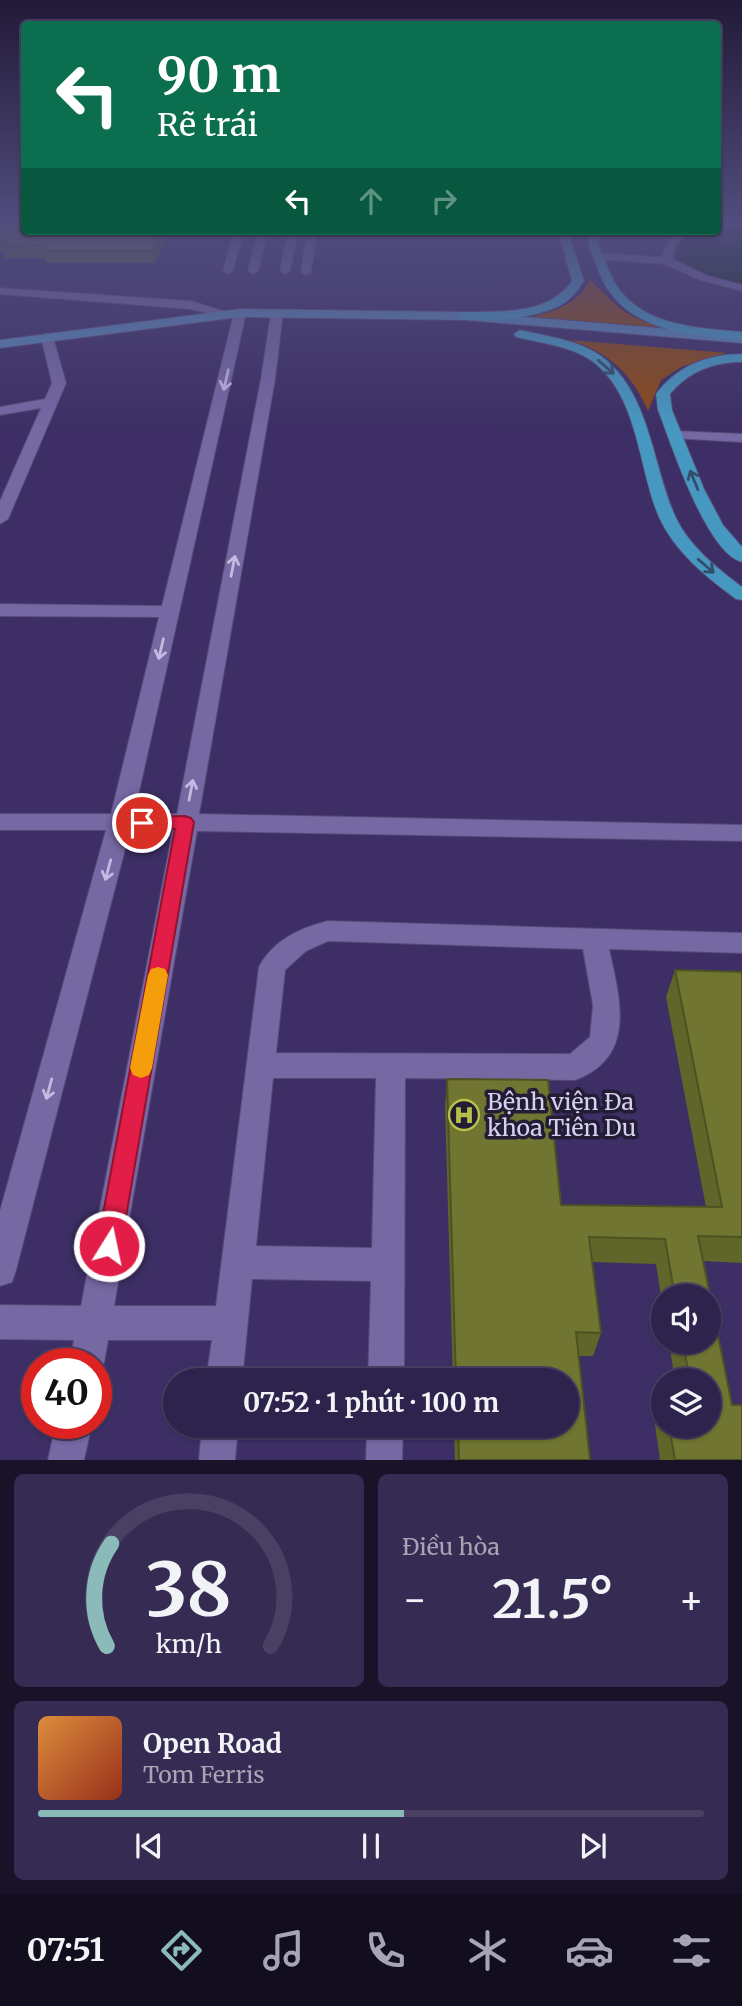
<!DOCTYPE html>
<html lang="vi">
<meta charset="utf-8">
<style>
:root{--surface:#2e234c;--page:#362b53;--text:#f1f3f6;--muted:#a7a4b5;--line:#494064;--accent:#8bbbb9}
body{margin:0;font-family:Merriweather,serif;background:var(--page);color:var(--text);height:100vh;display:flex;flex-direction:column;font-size:26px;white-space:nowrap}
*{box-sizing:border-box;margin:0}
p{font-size:23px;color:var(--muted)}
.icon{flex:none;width:38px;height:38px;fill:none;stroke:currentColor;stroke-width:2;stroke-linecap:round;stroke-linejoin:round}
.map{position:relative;height:1460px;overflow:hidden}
.drawer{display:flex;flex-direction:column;gap:14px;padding:14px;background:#19132a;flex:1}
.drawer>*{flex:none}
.guide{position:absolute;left:21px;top:21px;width:700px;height:214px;border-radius:7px;box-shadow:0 2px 5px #0004,0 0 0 2px var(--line);background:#0b6e4f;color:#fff;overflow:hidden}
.buttons{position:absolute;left:651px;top:1284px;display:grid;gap:14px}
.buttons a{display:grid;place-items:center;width:70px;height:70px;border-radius:50%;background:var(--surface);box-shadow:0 2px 5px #0004,0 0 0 2px var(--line);font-size:35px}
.speed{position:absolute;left:21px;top:1348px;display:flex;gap:14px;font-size:35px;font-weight:700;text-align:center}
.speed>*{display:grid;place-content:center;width:91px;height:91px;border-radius:50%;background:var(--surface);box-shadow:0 2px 5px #0004,0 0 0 2px var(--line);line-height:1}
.speed .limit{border:10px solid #d22;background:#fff;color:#111}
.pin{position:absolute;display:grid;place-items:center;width:60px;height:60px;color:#fff;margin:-30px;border:4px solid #fff;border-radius:50%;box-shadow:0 2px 7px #0007}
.me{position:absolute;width:77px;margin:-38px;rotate:10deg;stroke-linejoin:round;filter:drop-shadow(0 0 5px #0008)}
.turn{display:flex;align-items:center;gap:24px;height:147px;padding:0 21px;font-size:32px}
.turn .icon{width:91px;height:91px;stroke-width:2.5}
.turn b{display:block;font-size:49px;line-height:60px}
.lanes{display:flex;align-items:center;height:66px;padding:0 21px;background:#0003;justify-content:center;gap:35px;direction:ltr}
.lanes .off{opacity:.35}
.big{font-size:52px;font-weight:700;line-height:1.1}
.drawer .tile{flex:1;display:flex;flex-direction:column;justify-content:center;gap:10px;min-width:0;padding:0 24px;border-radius:10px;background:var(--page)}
.drawer .dial{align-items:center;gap:0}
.dial svg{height:182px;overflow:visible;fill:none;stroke:var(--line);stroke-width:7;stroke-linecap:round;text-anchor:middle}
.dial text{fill:var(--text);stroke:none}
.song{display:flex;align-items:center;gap:21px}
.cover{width:84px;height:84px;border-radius:10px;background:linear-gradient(135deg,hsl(30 70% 55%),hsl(10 70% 35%))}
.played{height:7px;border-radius:4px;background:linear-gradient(90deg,var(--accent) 55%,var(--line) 55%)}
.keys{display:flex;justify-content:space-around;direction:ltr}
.heat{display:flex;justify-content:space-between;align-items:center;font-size:38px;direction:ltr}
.drawer .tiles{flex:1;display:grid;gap:14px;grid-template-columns:1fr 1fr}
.tile:last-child{grid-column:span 2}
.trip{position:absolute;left:163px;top:1368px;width:416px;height:70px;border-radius:35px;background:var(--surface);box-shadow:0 2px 5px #0004,0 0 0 2px var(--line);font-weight:700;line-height:70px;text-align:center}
.tab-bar{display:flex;height:112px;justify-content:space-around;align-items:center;background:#120e1e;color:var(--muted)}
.tab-bar .icon{width:49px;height:49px}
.tab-bar .current{color:var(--accent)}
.tab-bar b{font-size:32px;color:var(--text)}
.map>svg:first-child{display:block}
.green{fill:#8b4917}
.water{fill:#142822}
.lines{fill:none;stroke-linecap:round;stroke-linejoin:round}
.minor-casing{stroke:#574977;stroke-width:2}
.major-casing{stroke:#574977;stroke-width:2}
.highway-casing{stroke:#574977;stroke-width:2}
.minor{fill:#7568a3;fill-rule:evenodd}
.major{fill:#5985b4;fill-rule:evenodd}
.highway{fill:#4798c0;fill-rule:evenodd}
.wall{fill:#60652a}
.shaded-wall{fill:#4e5222}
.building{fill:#707531;stroke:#4e5222;stroke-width:2}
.oneway{stroke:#314e6d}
.oneway2{stroke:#c3bbe1}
.route{fill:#e11d48;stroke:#92132f;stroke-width:2}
.slow{fill:#f59e0b}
.labels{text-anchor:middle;stroke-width:7;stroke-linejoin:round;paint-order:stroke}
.near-poi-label{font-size:23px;fill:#d6d0f1;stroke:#221d35;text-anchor:start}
</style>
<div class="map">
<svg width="742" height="1460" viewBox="0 0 742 1460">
<rect width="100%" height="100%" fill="#3d2f65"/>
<!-- green -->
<path class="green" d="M590,279C618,309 627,318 668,329L527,318C552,312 579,305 590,279Z
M569,340L727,353L681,367L661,380L648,411C632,374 608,351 569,340Z"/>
<!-- water -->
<path class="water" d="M718,228H742V285L702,274L677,263C669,232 694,231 718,231Z"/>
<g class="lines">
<!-- minor casing -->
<g class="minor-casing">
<path id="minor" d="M718,223H742V227L718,228Z
M234,231H244L233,271L228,274L223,271Z
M258,231H268L258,271L253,274L248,271Z
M288,231H298L290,271L285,274L280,271Z
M307,231H317L311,272L306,275L301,272Z
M679,231H690L676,245L672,259L708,276L742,285V291L700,280L665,264L598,259L593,256L598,253L662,257L667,244Z
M0,288L191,301L233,314L227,318L191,309L0,294Z
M277,309L283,313L275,379L199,814L742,825V841L197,831L114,1306H216L259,967C273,940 300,928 328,921L742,933V953L609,949C620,999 637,1057 575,1080L405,1078L404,1381H368L371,1281L252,1279L242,1381H206L212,1340H108L104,1363L96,1377V1363H70L74,1340L0,1339V1305L81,1306L173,830H130L16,1270L12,1282L0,1286V1211L106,830H0V814H111L159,617L0,616V604L162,606L234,313L244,310L246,313L134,814H177L261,379L271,313ZM328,941L583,949L593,1005L590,1037L570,1054L276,1053L285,970L306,951ZM273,1078H376L372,1248L256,1246Z
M47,333L53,337L66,383L8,519L0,524V501L41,408L0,415V407L45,399L52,383L41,337Z
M676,431L742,434V442L671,438L669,435Z
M56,1423H92L84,1460H48Z
M202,1426H238L235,1460H199Z
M367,1426H403L402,1460H366Z"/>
</g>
<!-- major casing -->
<g class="major-casing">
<path id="major" d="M240,309L465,312L742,335V343L465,320L240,317L0,348V340Z"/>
</g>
<!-- highway casing -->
<g class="highway-casing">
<path id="highway" d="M561,231H571L570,238L584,281C577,291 571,299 561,305C537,318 487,323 461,319V313L465,312C503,311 548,315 572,281L560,238Z
M587,231H597C597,245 603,255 608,268C629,325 689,327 742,332V340C684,334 619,331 597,267C592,255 587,244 587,231Z
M520,330C546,336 579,340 601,356C651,393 652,466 676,518C690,547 717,568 742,587V600L736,599C706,577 675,552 659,517C638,468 639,396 592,361C571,346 541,343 516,337L514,334Z
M742,354V362C713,362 688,372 670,394L672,410L704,489L723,525L742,547V562C706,553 671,443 658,410L656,394C677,366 708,354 742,354Z"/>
</g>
<!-- minor -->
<use href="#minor" class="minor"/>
<!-- major -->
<use href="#major" class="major"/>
<!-- highway -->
<use href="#highway" class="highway"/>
</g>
<!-- wall -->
<path class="wall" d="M0,223L170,231L154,263H46L45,258H5L3,252H0Z
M675,970L742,972V1263L704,1261L742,1460H660L655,1425L663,1408V1426H709V1381H675L669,1342H709V1297H663V1309L656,1264L592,1262L601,1333L593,1356H578L590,1460H455L454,1426H567V1381H453L445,1106L447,1079L561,1205L706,1207L666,997Z"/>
<!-- shaded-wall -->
<path class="shaded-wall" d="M162,231H170L154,263L152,251Z"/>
<!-- building -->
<path class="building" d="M0,223H24V231H162L152,251H44L47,246H2L7,240H0Z
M675,970L742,972V1237L698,1236L732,1405H742V1460H675L669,1426H709V1381H690L683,1342H709V1297H675L665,1239L589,1237L601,1333L576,1332L590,1460H459L458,1426H567V1381H456L447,1079L548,1080L561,1205L722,1207Z"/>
<!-- one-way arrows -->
<defs><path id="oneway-shaft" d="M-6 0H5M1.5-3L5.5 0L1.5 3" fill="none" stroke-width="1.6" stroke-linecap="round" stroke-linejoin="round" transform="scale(1.75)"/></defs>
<g class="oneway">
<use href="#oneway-shaft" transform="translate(606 367) rotate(41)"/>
<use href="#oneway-shaft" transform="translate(694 480) rotate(-112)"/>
<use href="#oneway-shaft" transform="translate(706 566) rotate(41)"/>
</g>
<g class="oneway2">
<use href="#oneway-shaft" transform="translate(226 380) rotate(103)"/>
<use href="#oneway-shaft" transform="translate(233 566) rotate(-79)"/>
<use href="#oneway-shaft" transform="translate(161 649) rotate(103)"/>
<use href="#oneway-shaft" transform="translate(191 790) rotate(-79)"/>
<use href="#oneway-shaft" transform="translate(108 870) rotate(105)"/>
<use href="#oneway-shaft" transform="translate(49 1089) rotate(105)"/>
</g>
<!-- sky -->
<linearGradient id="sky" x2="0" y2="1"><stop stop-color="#221a38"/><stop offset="0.52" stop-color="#514d7e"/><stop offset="1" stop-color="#514d7e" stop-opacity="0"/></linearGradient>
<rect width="742" height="428" fill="url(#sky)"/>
<!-- route -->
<path class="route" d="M185,816L191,818L194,822L121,1246L118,1254L109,1258L100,1254L97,1246L175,829L136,827L133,823L136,818L142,817Z"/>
<!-- slow -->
<path class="slow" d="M158,967L165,969L168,975L152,1068L149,1075L141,1078L133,1075L130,1068L148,975L151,969Z"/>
<!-- icons -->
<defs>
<g id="hospital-ring" transform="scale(1.575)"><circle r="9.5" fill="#221d35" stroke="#b8c147" stroke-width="1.5"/><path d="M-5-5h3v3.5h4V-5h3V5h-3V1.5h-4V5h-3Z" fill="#b8c147"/></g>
</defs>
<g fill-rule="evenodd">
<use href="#hospital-ring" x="464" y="1115"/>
</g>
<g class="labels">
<!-- near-poi labels -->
<g class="near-poi-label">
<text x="487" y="1110">Bệnh viện Đa<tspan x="487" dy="26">khoa Tiên Du</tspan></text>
</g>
</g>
</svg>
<div class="buttons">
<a><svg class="icon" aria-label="sound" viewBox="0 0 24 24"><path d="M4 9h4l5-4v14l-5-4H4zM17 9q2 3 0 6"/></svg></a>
<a><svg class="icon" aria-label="layers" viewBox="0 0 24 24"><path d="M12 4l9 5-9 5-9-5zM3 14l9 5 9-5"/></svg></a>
</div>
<div class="speed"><div class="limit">40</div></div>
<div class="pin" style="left:142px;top:823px;background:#d93025"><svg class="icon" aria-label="arrive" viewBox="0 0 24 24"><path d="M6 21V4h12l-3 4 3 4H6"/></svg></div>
<svg class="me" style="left:109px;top:1246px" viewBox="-20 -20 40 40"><circle r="17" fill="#e11d48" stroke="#fff" stroke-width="3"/><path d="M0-11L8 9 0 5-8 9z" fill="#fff"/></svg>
<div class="trip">07:52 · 1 phút · 100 m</div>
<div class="guide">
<div class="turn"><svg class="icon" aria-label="left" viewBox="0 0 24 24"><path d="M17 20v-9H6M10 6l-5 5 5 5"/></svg><div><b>90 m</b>Rẽ trái</div></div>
<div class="lanes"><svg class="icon" aria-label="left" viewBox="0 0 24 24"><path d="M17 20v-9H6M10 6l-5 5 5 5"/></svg><svg class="icon off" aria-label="ahead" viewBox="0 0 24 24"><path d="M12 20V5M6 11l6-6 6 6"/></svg><svg class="icon off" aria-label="right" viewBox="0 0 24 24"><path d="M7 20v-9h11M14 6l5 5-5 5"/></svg></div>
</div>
</div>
<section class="drawer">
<div class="tiles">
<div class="tile dial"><svg viewBox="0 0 100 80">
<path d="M14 69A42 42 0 1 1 86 69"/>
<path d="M14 69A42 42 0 0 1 16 24" stroke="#8bbbb9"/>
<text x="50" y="56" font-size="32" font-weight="700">38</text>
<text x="50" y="72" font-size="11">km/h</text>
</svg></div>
<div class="tile"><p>Điều hòa</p>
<div class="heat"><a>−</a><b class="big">21.5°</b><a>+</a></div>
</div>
<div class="tile">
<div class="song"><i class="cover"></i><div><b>Open Road</b><p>Tom Ferris</p></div></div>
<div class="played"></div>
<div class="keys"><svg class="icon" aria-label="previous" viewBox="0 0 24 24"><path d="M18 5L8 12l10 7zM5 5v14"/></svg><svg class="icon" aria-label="pause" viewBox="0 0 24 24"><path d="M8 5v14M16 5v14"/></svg><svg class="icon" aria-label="next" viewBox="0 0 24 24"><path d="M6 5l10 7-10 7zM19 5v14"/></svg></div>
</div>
</div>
</section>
<nav class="tab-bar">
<b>07:51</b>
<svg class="icon current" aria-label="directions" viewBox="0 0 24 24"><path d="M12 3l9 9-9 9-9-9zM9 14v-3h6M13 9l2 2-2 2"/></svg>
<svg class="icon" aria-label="music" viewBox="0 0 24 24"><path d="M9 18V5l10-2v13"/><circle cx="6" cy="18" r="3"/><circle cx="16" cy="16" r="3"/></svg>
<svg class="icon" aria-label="phone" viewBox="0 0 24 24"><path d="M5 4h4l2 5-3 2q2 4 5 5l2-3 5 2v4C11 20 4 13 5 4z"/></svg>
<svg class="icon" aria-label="climate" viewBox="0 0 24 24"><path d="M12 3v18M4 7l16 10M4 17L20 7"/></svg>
<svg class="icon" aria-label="car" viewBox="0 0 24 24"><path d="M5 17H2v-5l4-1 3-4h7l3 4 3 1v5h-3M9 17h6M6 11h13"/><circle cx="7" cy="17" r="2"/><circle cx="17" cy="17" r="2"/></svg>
<svg class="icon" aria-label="filters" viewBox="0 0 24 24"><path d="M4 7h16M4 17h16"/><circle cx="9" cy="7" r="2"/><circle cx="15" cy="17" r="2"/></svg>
</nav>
